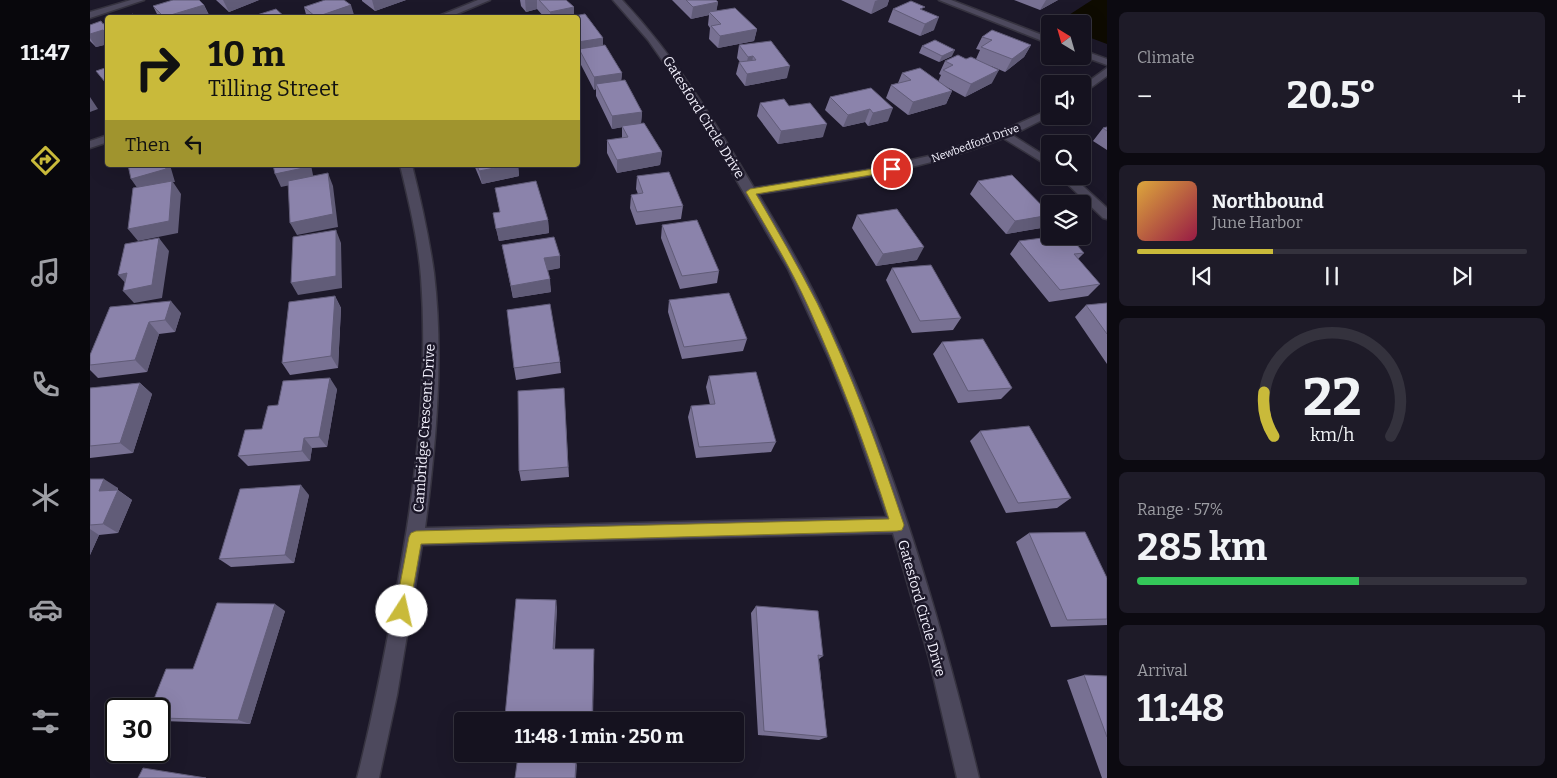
<!DOCTYPE html>
<meta charset="utf-8">
<style>
:root{--surface:#15121f;--page:#1e1b28;--text:#f1f3f6;--muted:#9d9ea4;--line:#34323d;--accent:#c9ba3a}
body{margin:0;font-family:Bitter,serif;background:var(--page);color:var(--text);height:100vh;display:flex;flex-direction:column;font-size:19px;white-space:nowrap}
*{box-sizing:border-box;margin:0}
p{font-size:16px;color:var(--muted)}
.icon{flex:none;width:28px;height:28px;fill:none;stroke:currentColor;stroke-width:2;stroke-linecap:round;stroke-linejoin:round}
.map{position:relative;flex:1;overflow:hidden}
.panel{display:flex;flex-direction:column;gap:12px;padding:12px;background:#0c0a11;width:450px}
.panel>*{flex:none}
.top-card{position:absolute;left:15px;top:15px;width:475px;height:152px;border-radius:5px;box-shadow:0 5px 20px #0002,0 0 0 1px var(--line);background:#c9ba3a;color:#111;overflow:hidden}
.needle{width:32px;rotate:323deg}
.tools{position:absolute;left:951px;top:15px;display:grid;gap:10px}
.tools a{display:grid;place-items:center;width:50px;height:50px;border-radius:5px;background:var(--surface);box-shadow:0 5px 20px #0002,0 0 0 1px var(--line);font-size:25px}
.speed{position:absolute;left:15px;top:698px;display:flex;gap:10px;font-size:25px;font-weight:700;text-align:center}
.speed>*{display:grid;place-content:center;width:65px;height:65px;border-radius:50%;background:var(--surface);box-shadow:0 5px 20px #0002,0 0 0 1px var(--line);line-height:1}
.speed .limit{border:2px solid #111;border-radius:8px;background:#fff;color:#111}
.pin{position:absolute;display:grid;place-items:center;width:42px;height:42px;color:#fff;margin:-21px;border:2px solid #fff;border-radius:50%;box-shadow:0 1px 5px #0007}
.me{position:absolute;width:55px;margin:-28px;rotate:10deg;stroke-linejoin:round;filter:drop-shadow(0 0 4px #0008)}
.turn{display:flex;align-items:center;gap:18px;height:105px;padding:0 20px;font-size:22px}
.turn .icon{width:65px;height:65px;stroke-width:2.5}
.turn b{display:block;font-size:35px;line-height:42px}
.then{display:flex;align-items:center;height:48px;padding:0 20px;background:#0003;gap:10px;font-size:19px}
.big{font-size:38px;font-weight:700;line-height:1.1}
.panel .tile{flex:1;display:flex;flex-direction:column;justify-content:center;gap:8px;min-width:0;padding:0 18px;border-radius:8px;background:var(--page)}
.panel .dial{align-items:center;gap:0}
.dial svg{height:130px;overflow:visible;fill:none;stroke:var(--line);stroke-width:7;stroke-linecap:round;text-anchor:middle}
.dial text{fill:var(--text);stroke:none}
.song{display:flex;align-items:center;gap:15px}
.cover{width:60px;height:60px;border-radius:8px;background:linear-gradient(135deg,hsl(40 70% 55%),hsl(340 70% 35%))}
.played{height:5px;border-radius:2px;background:linear-gradient(90deg,var(--accent) 35%,var(--line) 35%)}
.keys{display:flex;justify-content:space-around;direction:ltr}
.heat{display:flex;justify-content:space-between;align-items:center;font-size:28px;direction:ltr}
.charge{height:8px;border-radius:4px;background:linear-gradient(90deg,#34c759 57%,var(--line) 0)}
.trip{position:absolute;left:364px;top:712px;width:290px;height:50px;border-radius:5px;background:var(--surface);box-shadow:0 5px 20px #0002,0 0 0 1px var(--line);font-weight:700;line-height:50px;text-align:center}
main{display:flex;flex:1;min-height:0}
.menu{display:flex;flex-direction:column;width:90px;justify-content:space-around;align-items:center;background:#08070c;color:var(--muted)}
.menu .icon{width:35px;height:35px}
.menu .active{color:var(--accent)}
.menu b{font-size:22px;color:var(--text)}
.map>svg:first-child{display:block}
.water{fill:#0e0b00}
.lines{fill:none;stroke-linecap:round;stroke-linejoin:round}
.minor-casing{stroke:#363340;stroke-width:3}
.minor{fill:#4d495d;fill-rule:evenodd}
.wall{fill:#787193}
.shaded-wall{fill:#615c78}
.building{fill:#8b83ab;stroke:#615c78}
.route{fill:#c9ba3a;stroke:#837926}
.labels{text-anchor:middle;stroke-width:5;stroke-linejoin:round;paint-order:stroke}
.far-street-label{font-size:11px;fill:#f3f1fd;stroke:#1c1829}
.street-label{font-size:14px;fill:#f3f1fd;stroke:#1c1829}
</style>
<main>
<nav class="menu">
<b>11:47</b>
<svg class="icon active" aria-label="directions" viewBox="0 0 24 24"><path d="M12 3l9 9-9 9-9-9zM9 14v-3h6M13 9l2 2-2 2"/></svg>
<svg class="icon" aria-label="music" viewBox="0 0 24 24"><path d="M9 18V5l10-2v13"/><circle cx="6" cy="18" r="3"/><circle cx="16" cy="16" r="3"/></svg>
<svg class="icon" aria-label="phone" viewBox="0 0 24 24"><path d="M5 4h4l2 5-3 2q2 4 5 5l2-3 5 2v4C11 20 4 13 5 4z"/></svg>
<svg class="icon" aria-label="climate" viewBox="0 0 24 24"><path d="M12 3v18M4 7l16 10M4 17L20 7"/></svg>
<svg class="icon" aria-label="car" viewBox="0 0 24 24"><path d="M5 17H2v-5l4-1 3-4h7l3 4 3 1v5h-3M9 17h6M6 11h13"/><circle cx="7" cy="17" r="2"/><circle cx="17" cy="17" r="2"/></svg>
<svg class="icon" aria-label="filters" viewBox="0 0 24 24"><path d="M4 7h16M4 17h16"/><circle cx="9" cy="7" r="2"/><circle cx="15" cy="17" r="2"/></svg>
</nav>
<div class="map">
<svg width="1017" height="778" viewBox="0 0 1017 778">
<rect width="100%" height="100%" fill="#1c1829"/>
<!-- water -->
<path class="water" d="M1002,0H1017V44L993,35L992,24H965Z"/>
<g class="lines">
<!-- minor casing -->
<g class="minor-casing">
<path id="minor" d="M41,0H54L0,18V12Z
M388,0H400L357,18H344Z
M523,0H532C585,56 625,122 664,188L776,170L848,154L921,127L960,109V116L922,135L960,159V167L913,138C835,170 751,182 668,194C690,230 711,266 729,303C802,453 850,616 889,778H867L839,658L803,533L332,545L307,695L289,778H267C282,720 293,662 304,604C324,496 339,387 331,277C328,239 319,202 310,165H322C331,201 339,237 344,273C354,358 346,445 335,528L797,517L763,419L740,361L698,269L600,100L558,40Z
M849,0H861L960,38V44Z
M992,50L1017,59V65L992,56Z
M1017,68V76L992,94V86Z
M18,135V142L0,148V141Z
M969,176H982L1017,208V219L1013,218Z"/>
</g>
<!-- minor -->
<use href="#minor" class="minor"/>
</g>
<!-- wall -->
<path class="wall" d="M126,0H169L139,12Z
M272,0H316L285,11L272,1Z
M430,0H476L484,7V16L495,14L513,38V45H515L532,73L531,80H535L552,112L551,123H554L572,152L570,165L527,173L517,153V140L532,138V127L522,129L506,96V89L504,90L489,61V55H488V18H455L447,9L436,12L431,6Z
M582,0H626L628,2L626,11L667,29L664,41L628,48L619,39L620,28L618,25L619,15L601,19Z
M751,0H799L797,6L781,14Z
M924,0H968L950,10Z
M114,5L120,17L69,18L63,6Z
M214,7L265,18H217Z
M803,9L834,11L844,30L830,36L798,22Z
M18,22V44L6,47L0,41V25L13,24Z
M892,37L941,45L934,57L915,72L901,66L902,83L875,97L853,85L862,91L856,104L818,115L796,98L801,85L808,83L812,73L848,82L851,75L849,74L855,61L886,59L890,50L886,49Z
M649,45L697,78L655,86L646,74L649,62H650L647,58Z
M832,46L862,56L849,62L829,53Z
M781,88L798,121L778,126L775,122L753,127L735,110L740,97Z
M670,103L699,106L733,137L688,144L667,116Z
M1017,127V150L1003,141L1013,128Z
M384,165H428L429,176L392,184Z
M547,176L593,206L591,219L546,225L540,208L541,195L548,194L546,189Z
M888,181L951,228L916,234L880,194Z
M405,188L458,220L459,233L409,241L403,213L410,212Z
M767,215L827,260L786,266L762,228Z
M572,225L629,271L627,283L590,289L571,238Z
M929,241L994,253L988,259L1010,284L998,296L959,302L920,254Z
M412,245L470,256V268L458,270L461,292L423,298Z
M802,268L871,318L863,330L822,333L796,280Z
M245,296L251,308L248,368L200,375L192,363Z
M579,300L657,339L653,351L592,359L578,312Z
M1017,303V364L985,317L996,305Z
M20,307L91,313L85,332L69,334L57,372L8,378L0,370V355Z
M852,342L922,388L911,399L868,403L843,354Z
M470,362L471,373L426,380L424,368Z
M619,376L686,442L681,452L606,458L598,417L601,406L620,405L616,387Z
M50,383L62,394L43,453L0,458V388Z
M474,388L479,477L431,481L429,471Z
M247,389L237,447L222,448L220,461L158,466L148,456L172,429Z
M890,431L981,498L967,508L916,513L880,441Z
M0,479L28,488V490L42,500L28,533L9,535L0,555Z
M219,495L204,563L141,567L129,559Z
M939,533L1017,578V625L961,627L926,542Z
M666,606L733,656L729,659L737,737L729,740L668,735L661,613Z
M467,607L465,649L504,655L503,721L418,720L415,716Z
M195,611L160,724L72,721H69V709L103,669Z
M994,675L1017,676V778H1012L977,680Z"/>
<!-- shaded-wall -->
<path class="shaded-wall" d="M133,0H169L139,12Z
M282,0H316L285,11Z
M435,0H447V9L436,12Z
M788,0H799L797,6L781,14L785,1Z
M956,0H968L950,10Z
M628,2L626,14L619,12V15L601,19L603,7Z
M114,5L120,17H74Z
M261,5L265,18H226V17Z
M484,7V18H461L460,12Z
M849,17L844,30L830,36L835,24Z
M667,29L664,41L628,48L630,36Z
M13,30L18,37V44L6,47L0,38V34Z
M513,38V50L489,49V55H488V42Z
M941,45L934,57L915,72L922,59Z
M865,50L862,56L849,62L852,56Z
M663,56L661,69L655,70L658,57Z
M700,66L697,78L655,86L657,74Z
M909,70L902,83L875,97L881,84Z
M532,73L531,85L506,84V89L504,90V77Z
M862,91L856,104L818,115L823,102Z
M0,97L8,109L0,112Z
M803,108L798,121L778,126L783,113Z
M780,109L775,122L753,127L758,115Z
M552,112L551,124L522,129V116Z
M737,124L733,137L688,144L691,131Z
M572,152L570,165L527,173V160Z
M75,165H80L85,182H83L91,194L88,233L48,241L38,229L50,192L41,179Z
M218,165H221L224,180L191,187L185,174Z
M420,165H428L429,176L392,184L389,171Z
M238,173L243,186L248,227L207,235L200,223Z
M960,215L951,228L916,234L925,221Z
M458,220L459,233L409,241L406,229Z
M246,230L251,243L252,288L208,295L201,283Z
M69,238L79,251L72,298L44,303L33,291Z
M834,247L827,260L786,266L793,254Z
M470,256V268L456,271L454,258Z
M37,273L39,287L28,275Z
M460,279L461,292L423,298L421,286Z
M245,296L251,308L248,368L241,356Z
M81,301L91,313L85,332L75,320Z
M59,322L69,334L57,372L45,360Z
M240,378L247,389L237,447L229,437Z
M50,383L62,394L43,453L30,443Z
M214,438L222,448L220,461L212,451Z
M14,479L28,488L23,500L9,491Z
M211,485L219,495L204,563L195,555Z
M28,490L42,500L28,533L13,524Z
M0,529L9,535L0,555Z
M466,600L467,607L464,655L463,649Z
M185,604L195,611L160,724L148,720Z
M486,763L487,765L486,778H485Z"/>
<!-- building -->
<path class="building" d="M83,0H109L114,5L74,17L63,6Z
M235,0H254L261,5L226,17L214,7Z
M449,0H476L484,7L460,12Z
M596,0H626L628,2L603,7Z
M821,1L835,7L830,9L849,17L835,24L803,9Z
M645,8L667,29L630,36L621,26L631,24L619,12Z
M186,9L196,18H170L167,15Z
M43,14L47,18H32Z
M495,14L513,38L488,42V18H473Z
M11,21L13,24L18,22V34L13,30L0,34V25Z
M902,30L941,45L922,59L891,47L902,40L892,37Z
M845,40L865,50L852,56L832,46Z
M681,41L700,66L657,74L649,62L666,60L663,56L658,57L649,45Z
M515,45L532,73L504,77L489,49Z
M868,55L876,59L881,57L909,70L881,84L853,70L863,65L855,61Z
M18,67V81L15,82L6,71Z
M830,68L862,91L823,102L801,85L821,80L812,73Z
M535,80L552,112L522,116L506,84Z
M781,88L803,108L783,113L780,109L758,115L740,97Z
M694,99L699,106L720,103L737,124L691,131L670,103Z
M554,123L572,152L527,160L517,140L538,137L532,126Z
M1017,127V131L1013,128Z
M38,165H75L76,169L41,179Z
M183,165H218V167L185,174Z
M387,165H420L389,171Z
M579,172L593,206L547,212L541,195L553,193L547,176Z
M238,173L243,214L200,223L198,181Z
M922,175L960,214V215L925,221L888,181Z
M82,181L79,221L38,229L43,188Z
M446,181L458,220L406,229L403,213L410,212L405,188Z
M807,209L834,247L793,254L767,215Z
M607,220L629,271L592,276L572,225Z
M246,230V276L201,283L203,237Z
M968,236H979L994,253L984,254L1010,284L970,290L929,241Z
M464,237L470,256L454,258L460,279L421,286L412,245Z
M69,238L62,285L33,291L37,273L28,275L35,244Z
M841,265L871,318L830,321L802,268Z
M639,293L657,339L594,347L579,300Z
M245,296L241,356L192,363L199,302Z
M81,301L75,320L59,322L45,360L0,365V355L20,307Z
M1017,303V334L996,305Z
M460,304L470,362L424,368L417,310Z
M893,339L922,388L878,391L852,342Z
M666,372L686,442L609,447L601,406L625,404L619,376Z
M240,378L229,437L214,438L212,451L148,456L155,430L172,429L178,406L188,405L193,381Z
M50,383L30,443L0,446V388Z
M474,388L478,467L429,471L428,391Z
M939,426L981,498L928,503L890,431Z
M0,479H14L9,491L28,490L13,524L0,525Z
M211,485L195,555L129,559L150,489Z
M995,532L1017,578V619L977,620L939,533Z
M426,599L466,600L463,649H504L502,719L415,716Z
M127,603L185,604L148,720L69,718V709H60L76,669H103Z
M666,606L728,611L733,656L728,655L737,737L674,731Z
M994,675L1017,676V737Z
M428,756L486,763L485,778H425Z
M53,768L116,778H48Z"/>
<!-- route -->
<path class="route" d="M802,166L805,167V171L666,194C687,230 708,266 727,303C762,374 789,450 814,525L812,530L807,531L331,544L319,611L317,616L312,618L307,616L305,611L319,537L321,533L326,531L799,519C776,446 749,375 718,306C700,266 677,229 656,192L660,189Z"/>
<g class="labels">
<!-- far-street labels -->
<g class="far-street-label">
<text transform="translate(885 143) rotate(-20)" y="4">Newbedford Drive</text>
</g>
<!-- street labels -->
<g class="street-label">
<text transform="translate(614 117) rotate(58)" y="5">Gatesford Circle Drive</text>
<text transform="translate(334 428) rotate(-86)" y="5">Cambridge Crescent Drive</text>
<text transform="translate(832 608) rotate(74)" y="5">Gatesford Circle Drive</text>
</g>
</g>
</svg>
<div class="tools">
<a><svg class="needle" viewBox="-14 -14 28 28"><path d="M0-13l5 13h-10z" fill="#e53935"/><path d="M0 13l5-13h-10z" fill="#9d9ea4"/></svg></a>
<a><svg class="icon" aria-label="sound" viewBox="0 0 24 24"><path d="M4 9h4l5-4v14l-5-4H4zM17 9q2 3 0 6"/></svg></a>
<a><svg class="icon" aria-label="search" viewBox="0 0 24 24"><circle cx="10" cy="10" r="6"/><path d="M15 15l6 6"/></svg></a>
<a><svg class="icon" aria-label="layers" viewBox="0 0 24 24"><path d="M12 4l9 5-9 5-9-5zM3 14l9 5 9-5"/></svg></a>
</div>
<div class="speed"><div class="limit">30</div></div>
<div class="pin" style="left:802px;top:169px;background:#d93025"><svg class="icon" aria-label="arrive" viewBox="0 0 24 24"><path d="M6 21V4h12l-3 4 3 4H6"/></svg></div>
<svg class="me" style="left:312px;top:611px" viewBox="-20 -20 40 40"><circle r="19" fill="#fff"/><path d="M0-13L10 11 0 6-10 11z" fill="#c9ba3a"/></svg>
<div class="trip">11:48 · 1 min · 250 m</div>
<div class="top-card">
<div class="turn"><svg class="icon" aria-label="right" viewBox="0 0 24 24"><path d="M7 20v-9h11M14 6l5 5-5 5"/></svg><div><b>10 m</b>Tilling Street</div></div>
<div class="then">Then<svg class="icon" aria-label="left" viewBox="0 0 24 24"><path d="M17 20v-9H6M10 6l-5 5 5 5"/></svg></div>
</div>
</div>
<section class="panel">
<div class="tile"><p>Climate</p>
<div class="heat"><a>−</a><b class="big">20.5°</b><a>+</a></div>
</div>
<div class="tile">
<div class="song"><i class="cover"></i><div><b>Northbound</b><p>June Harbor</p></div></div>
<div class="played"></div>
<div class="keys"><svg class="icon" aria-label="previous" viewBox="0 0 24 24"><path d="M18 5L8 12l10 7zM5 5v14"/></svg><svg class="icon" aria-label="pause" viewBox="0 0 24 24"><path d="M8 5v14M16 5v14"/></svg><svg class="icon" aria-label="next" viewBox="0 0 24 24"><path d="M6 5l10 7-10 7zM19 5v14"/></svg></div>
</div>
<div class="tile dial"><svg viewBox="0 0 100 80">
<path d="M14 69A42 42 0 1 1 86 69"/>
<path d="M14 69A42 42 0 0 1 8 42" stroke="#c9ba3a"/>
<text x="50" y="56" font-size="32" font-weight="700">22</text>
<text x="50" y="72" font-size="11">km/h</text>
</svg></div>
<div class="tile"><p>Range · 57%</p><b class="big">285 km</b><div class="charge"></div></div>
<div class="tile"><p>Arrival</p><b class="big">11:48</b></div>
</section>
</main>
